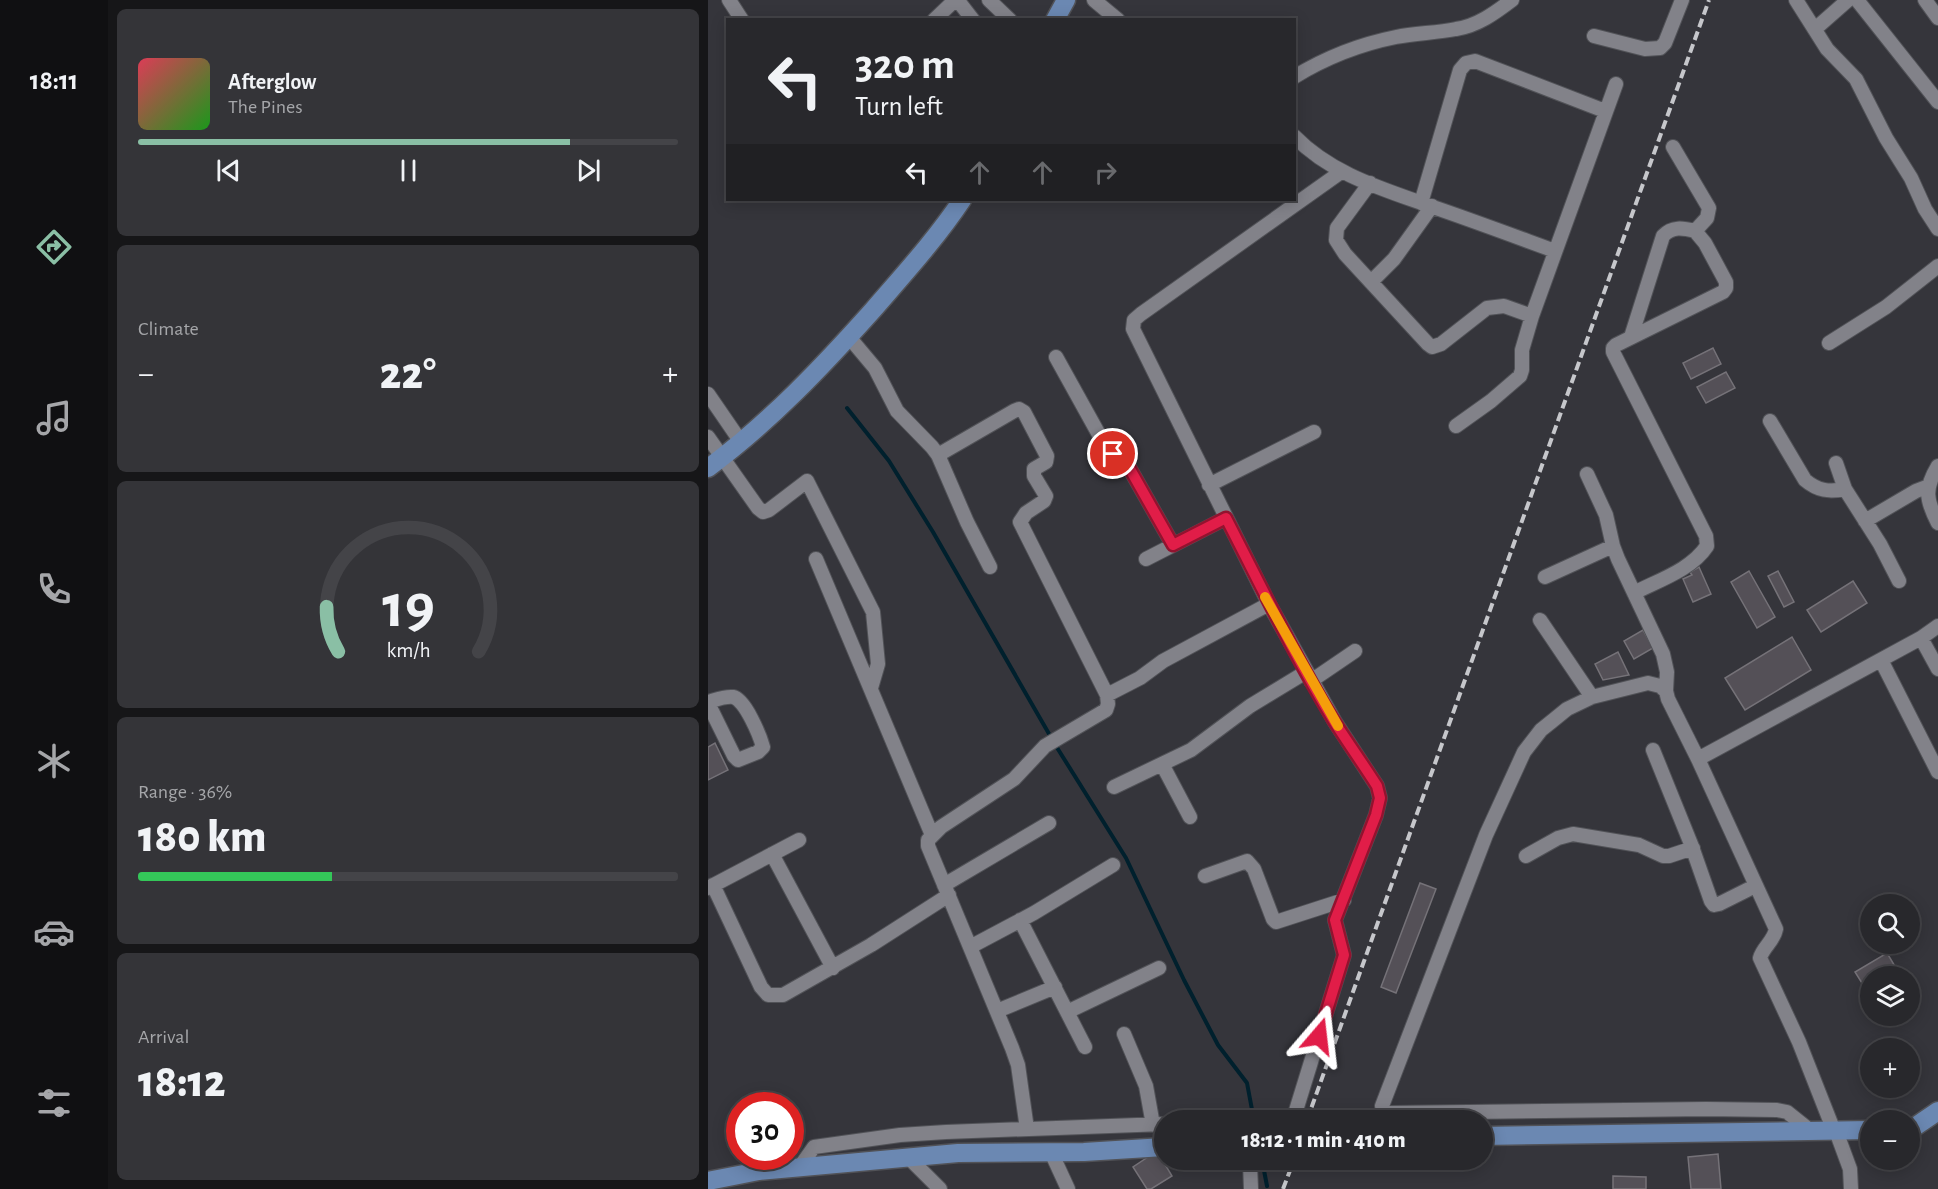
<!DOCTYPE html>
<meta charset="utf-8">
<style>
:root{--surface:#28282c;--page:#343438;--text:#f1f3f6;--muted:#a5a6a9;--line:#444448;--accent:#8abfa5}
body{margin:0;font-family:"Alegreya Sans",sans-serif;background:var(--page);color:var(--text);height:100vh;display:flex;flex-direction:column;font-size:22px;white-space:nowrap}
*{box-sizing:border-box;margin:0}
p{font-size:20px;color:var(--muted)}
.icon{flex:none;width:33px;height:33px;fill:none;stroke:currentColor;stroke-width:2;stroke-linecap:round;stroke-linejoin:round}
.map{position:relative;flex:1;overflow:hidden}
.side{display:flex;flex-direction:column;gap:9px;padding:9px;background:#161618;width:600px}
.side>*{flex:none}
.top-card{position:absolute;left:18px;top:18px;width:570px;height:183px;border-radius:0px;box-shadow:0 3px 15px #0003,0 0 0 2px var(--line);background:#28282c;color:var(--text);overflow:hidden}
.fabs{position:absolute;left:1152px;top:894px;display:grid;gap:12px}
.fabs a{display:grid;place-items:center;width:60px;height:60px;border-radius:50%;background:var(--surface);box-shadow:0 3px 15px #0003,0 0 0 2px var(--line);font-size:30px}
.speed{position:absolute;left:18px;top:1092px;display:flex;gap:12px;font-size:30px;font-weight:700;text-align:center}
.speed>*{display:grid;place-content:center;width:78px;height:78px;border-radius:50%;background:var(--surface);box-shadow:0 3px 15px #0003,0 0 0 2px var(--line);line-height:1}
.speed .limit{border:9px solid #d22;background:#fff;color:#111}
.pin{position:absolute;display:grid;place-items:center;width:51px;height:51px;color:#fff;margin:-26px;border:3px solid #fff;border-radius:50%;box-shadow:0 2px 6px #0007}
.me{position:absolute;width:66px;margin:-33px;rotate:17deg;stroke-linejoin:round;filter:drop-shadow(0 0 4px #0008)}
.turn{display:flex;align-items:center;gap:21px;height:126px;padding:0 30px;font-size:27px}
.turn .icon{width:78px;height:78px;stroke-width:2.5}
.turn b{display:block;font-size:42px;line-height:51px}
.lanes{display:flex;align-items:center;height:57px;padding:0 30px;background:#0003;justify-content:center;gap:30px;direction:ltr}
.lanes .off{opacity:.35}
.big{font-size:45px;font-weight:800;line-height:1.1}
.side .tile{flex:1;display:flex;flex-direction:column;justify-content:center;gap:9px;min-width:0;padding:0 21px;border-radius:9px;background:var(--page)}
.side .dial{align-items:center;gap:0}
.dial svg{height:156px;overflow:visible;fill:none;stroke:var(--line);stroke-width:7;stroke-linecap:round;text-anchor:middle}
.dial text{fill:var(--text);stroke:none}
.song{display:flex;align-items:center;gap:18px}
.cover{width:72px;height:72px;border-radius:9px;background:linear-gradient(135deg,hsl(350 70% 55%),hsl(120 70% 35%))}
.played{height:6px;border-radius:3px;background:linear-gradient(90deg,var(--accent) 80%,var(--line) 80%)}
.keys{display:flex;justify-content:space-around;direction:ltr}
.heat{display:flex;justify-content:space-between;align-items:center;font-size:33px;direction:ltr}
.charge{height:9px;border-radius:4px;background:linear-gradient(90deg,#34c759 36%,var(--line) 0)}
.trip{position:absolute;left:446px;top:1110px;width:339px;height:60px;border-radius:30px;background:var(--surface);box-shadow:0 3px 15px #0003,0 0 0 2px var(--line);font-weight:800;line-height:60px;text-align:center}
main{display:flex;flex:1;min-height:0}
.tab-bar{display:flex;flex-direction:column;width:108px;justify-content:space-around;align-items:center;background:#101012;color:var(--muted)}
.tab-bar .icon{width:42px;height:42px}
.tab-bar .on{color:var(--accent)}
.tab-bar b{font-size:27px;color:var(--text)}
.map>svg:first-child{display:block}
.lines{fill:none;stroke-linecap:round;stroke-linejoin:round}
.stream{stroke:#00202d;stroke-width:4}
.building{fill:#545057;stroke:#757278;stroke-width:1.5}
.minor-casing{stroke:#515257;stroke-width:16}
.major-casing{stroke:#515257;stroke-width:21}
.minor{stroke:#828289;stroke-width:14}
.major{stroke:#6b88b2;stroke-width:18}
.rail{stroke:#c6c7cb;stroke-width:4;stroke-dasharray:9 4.5;stroke-linecap:butt}
.route-casing{stroke:#92132f;stroke-width:15}
.route{stroke:#e11d48;stroke-width:10}
.slow{stroke:#f59e0b;stroke-width:10}
</style>
<main>
<nav class="tab-bar">
<b>18:11</b>
<svg class="icon on" aria-label="directions" viewBox="0 0 24 24"><path d="M12 3l9 9-9 9-9-9zM9 14v-3h6M13 9l2 2-2 2"/></svg>
<svg class="icon" aria-label="music" viewBox="0 0 24 24"><path d="M9 18V5l10-2v13"/><circle cx="6" cy="18" r="3"/><circle cx="16" cy="16" r="3"/></svg>
<svg class="icon" aria-label="phone" viewBox="0 0 24 24"><path d="M5 4h4l2 5-3 2q2 4 5 5l2-3 5 2v4C11 20 4 13 5 4z"/></svg>
<svg class="icon" aria-label="climate" viewBox="0 0 24 24"><path d="M12 3v18M4 7l16 10M4 17L20 7"/></svg>
<svg class="icon" aria-label="car" viewBox="0 0 24 24"><path d="M5 17H2v-5l4-1 3-4h7l3 4 3 1v5h-3M9 17h6M6 11h13"/><circle cx="7" cy="17" r="2"/><circle cx="17" cy="17" r="2"/></svg>
<svg class="icon" aria-label="filters" viewBox="0 0 24 24"><path d="M4 7h16M4 17h16"/><circle cx="9" cy="7" r="2"/><circle cx="15" cy="17" r="2"/></svg>
</nav>
<section class="side">
<div class="tile">
<div class="song"><i class="cover"></i><div><b>Afterglow</b><p>The Pines</p></div></div>
<div class="played"></div>
<div class="keys"><svg class="icon" aria-label="previous" viewBox="0 0 24 24"><path d="M18 5L8 12l10 7zM5 5v14"/></svg><svg class="icon" aria-label="pause" viewBox="0 0 24 24"><path d="M8 5v14M16 5v14"/></svg><svg class="icon" aria-label="next" viewBox="0 0 24 24"><path d="M6 5l10 7-10 7zM19 5v14"/></svg></div>
</div>
<div class="tile"><p>Climate</p>
<div class="heat"><a>−</a><b class="big">22°</b><a>+</a></div>
</div>
<div class="tile dial"><svg viewBox="0 0 100 80">
<path d="M14 69A42 42 0 1 1 86 69"/>
<path d="M14 69A42 42 0 0 1 8 46" stroke="#8abfa5"/>
<text x="50" y="56" font-size="32" font-weight="700">19</text>
<text x="50" y="72" font-size="11">km/h</text>
</svg></div>
<div class="tile"><p>Range · 36%</p><b class="big">180 km</b><div class="charge"></div></div>
<div class="tile"><p>Arrival</p><b class="big">18:12</b></div>
</section>
<div class="map">
<svg width="1230" height="1189" viewBox="0 0 1230 1189">
<rect width="100%" height="100%" fill="#35353b"/>
<g class="lines">
<!-- stream -->
<path class="stream" d="M139,408L181,461L225,532L348,746L418,858L476,980L510,1045L539,1083L545,1115
M554,1160L559,1186"/>
</g>
<!-- building -->
<path class="building" d="M1005,348L1013,364L983,379L975,363Z
M1018,372L1027,388L998,403L989,387Z
M991,567L1003,594L985,602L975,579L984,575L982,572Z
M1041,571L1067,617L1049,628L1023,582Z
M1070,571L1086,602L1076,607L1060,576Z
M1145,581L1159,603L1113,632L1099,610Z
M935,630L945,648L926,659L916,641Z
M1084,637L1103,670L1037,710L1017,678Z
M910,652L921,675L895,680L887,664Z
M7,743L20,770L0,780V747Z
M712,883L728,889L688,993L673,987Z
M1179,953L1188,968L1175,976H1162V984L1157,988L1147,972Z
M449,1151L464,1176L443,1189H439L425,1167Z
M1010,1154L1013,1189H983L980,1157Z
M905,1176L938,1177V1189H905Z"/>
<g class="lines">
<!-- minor casing -->
<g class="minor-casing">
<path id="minor" d="M21,0L34,20
M281,0L302,20
M386,0L410,20
M1088,0L1119,49L1148,79L1178,138L1203,178L1217,209L1230,229
M1149,0L1230,102
M1217,0L1230,18
M226,20L245,2H251L265,20
M1107,29L1140,0
M886,36L937,49L952,48L957,43L974,0
M586,77C617,58 653,44 688,37C708,33 728,33 748,29C769,26 787,13 804,0
M586,136C624,175 675,189 725,207C766,221 806,236 847,251
M965,147L1001,208L999,218L987,231
M662,183L629,228L628,240L637,254L720,344L724,347L733,344L779,308L796,306L824,316
M713,203L752,70L758,63L767,61L897,111
M663,282L686,259L724,206
M141,337L167,368L189,411L224,447L230,455L259,522L282,567
M923,337L955,236C964,226 975,228 987,231L997,243L1018,282V288L1015,292L908,345L905,348V352L998,536L999,546C983,570 951,580 926,593
M1121,343L1178,307L1230,266
M348,357L399,449L418,462L465,545
M0,394L33,442
M1062,421L1097,480C1110,491 1121,492 1137,489
M748,426L783,401L812,376L814,370V350L824,316L908,84
M0,437L50,508L55,512L61,510L99,481L165,612L170,664L163,688
M230,455L306,411L311,409L316,412L339,456L338,462L326,469V476L338,496L336,501L318,513L312,522L399,695L400,704L398,710L337,746L306,779L233,827L220,840V846L304,1048L310,1065L319,1129
M1128,463L1137,489L1172,544L1191,581
M1230,466C1216,489 1218,500 1230,523
M879,474L898,515L905,546L910,559L955,654L959,672L958,691L960,699L990,759L1068,929C1066,941 1055,947 1052,958L1091,1042L1126,1131
M501,485L606,432
M1157,521L1208,491L1221,486
M108,559L224,835
M438,559L518,518
M837,577L905,546
M832,620L884,697
M1230,626L1213,638L1230,669
M1173,660L1230,772
M603,681L647,651
M958,691L952,686L940,683L884,697L859,709L843,722L833,730L816,752L778,835L674,1106L676,1111L682,1113L998,1109L1069,1110L1079,1112L1104,1132
M399,695L432,678L455,661L561,604
M0,702C7,700 17,696 25,697C37,699 52,736 55,747L50,752L30,760L26,756L0,703
M945,750L983,844L1003,901L1006,905L1011,904L1047,886
M990,759L1213,638
M454,764L482,817
M406,787L483,750L542,706L598,672
M64,854L125,968
M818,856L850,838L865,834L931,845L955,856H961L985,848
M497,876L539,861L546,869L565,919L568,922L636,900
M5,885L53,987L60,995H75L163,945L241,895
M236,885L341,823
M0,888L91,840
M312,920L377,1047
M262,947L326,913L405,865
M289,1011L347,987
M359,1012L451,968
M416,1034L438,1086L445,1125
M527,1120L586,1117L636,955L627,920L668,815L672,798L669,786L627,722L561,604L425,329L426,320L433,314L633,172
M1128,1131L1142,1169L1143,1189
M343,1152L360,1189
M200,1157L232,1189
M542,1164L543,1189
M91,1168L106,1147L192,1135L238,1132L456,1124"/>
</g>
<!-- major casing -->
<g class="major-casing">
<path id="major" d="M347,20L358,0
M0,468C62,422 114,367 165,310C196,274 228,239 254,200
M1202,1127L1208,1126L1230,1111
M774,1136L1162,1130
M0,1181L51,1171L250,1153L376,1152L456,1147"/>
</g>
<!-- minor -->
<use href="#minor" class="minor"/>
<!-- major -->
<use href="#major" class="major"/>
<!-- rail -->
<path class="rail" d="M599,1120L1001,0
M575,1189L586,1160"/>
</g>
<g class="lines">
<!-- route casing -->
<g class="route-casing">
<path id="route" d="M405,454L418,462L465,545L518,518C553,586 586,655 626,721C640,743 655,764 669,786L672,798L668,815L627,920L636,955L611,1036"/>
</g>
<!-- route -->
<use href="#route" class="route"/>
<!-- slow -->
<path class="slow" d="M557,597L630,726"/>
</g>
</svg>
<div class="fabs">
<a><svg class="icon" aria-label="search" viewBox="0 0 24 24"><circle cx="10" cy="10" r="6"/><path d="M15 15l6 6"/></svg></a>
<a><svg class="icon" aria-label="layers" viewBox="0 0 24 24"><path d="M12 4l9 5-9 5-9-5zM3 14l9 5 9-5"/></svg></a>
<a>+</a>
<a>−</a>
</div>
<div class="speed"><div class="limit">30</div></div>
<div class="pin" style="left:405px;top:454px;background:#d93025"><svg class="icon" aria-label="arrive" viewBox="0 0 24 24"><path d="M6 21V4h12l-3 4 3 4H6"/></svg></div>
<svg class="me" style="left:611px;top:1036px" viewBox="-20 -20 40 40"><path d="M0-17L14 15 0 8-14 15z" fill="#e11d48" stroke="#fff" stroke-width="4"/></svg>
<div class="trip">18:12 · 1 min · 410 m</div>
<div class="top-card">
<div class="turn"><svg class="icon" aria-label="left" viewBox="0 0 24 24"><path d="M17 20v-9H6M10 6l-5 5 5 5"/></svg><div><b>320 m</b>Turn left</div></div>
<div class="lanes"><svg class="icon" aria-label="left" viewBox="0 0 24 24"><path d="M17 20v-9H6M10 6l-5 5 5 5"/></svg><svg class="icon off" aria-label="ahead" viewBox="0 0 24 24"><path d="M12 20V5M6 11l6-6 6 6"/></svg><svg class="icon off" aria-label="ahead" viewBox="0 0 24 24"><path d="M12 20V5M6 11l6-6 6 6"/></svg><svg class="icon off" aria-label="right" viewBox="0 0 24 24"><path d="M7 20v-9h11M14 6l5 5-5 5"/></svg></div>
</div>
</div>
</main>
